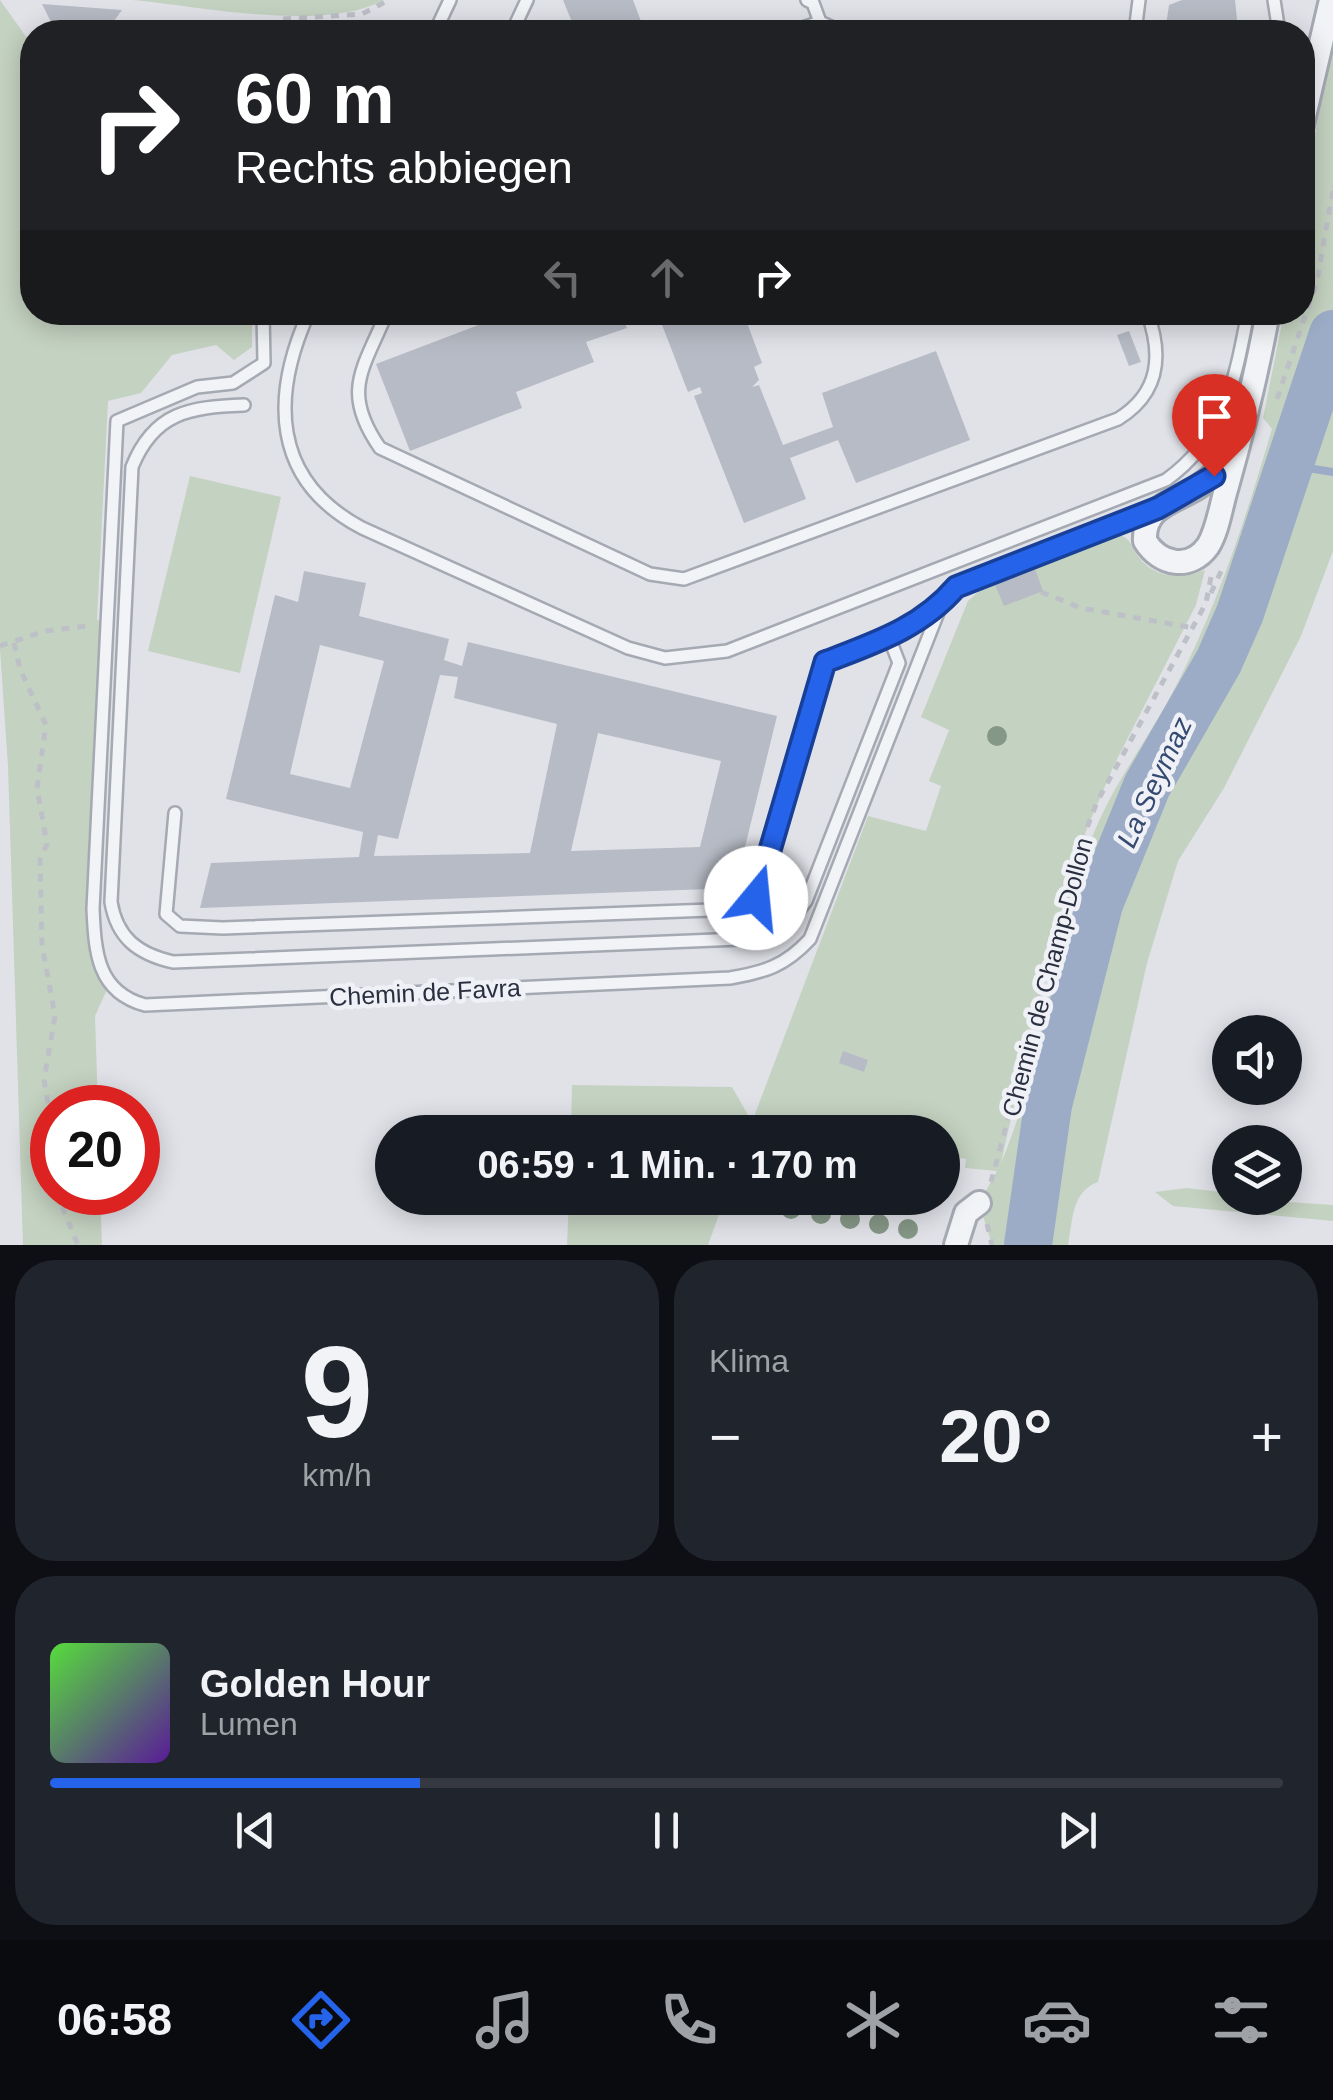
<!DOCTYPE html>
<html lang="de">
<meta charset="utf-8">
<style>
:root{--surface:#171b24;--page:#20242c;--text:#f1f3f6;--muted:#9ea1a6;--line:#363941;--accent:#2563eb}
body{margin:0;font-family:Arial,sans-serif;background:var(--page);color:var(--text);height:100vh;display:flex;flex-direction:column;font-size:38px;white-space:nowrap}
*{box-sizing:border-box;margin:0}
p{font-size:32px;color:var(--muted)}
.icon{flex:none;width:55px;height:55px;fill:none;stroke:currentColor;stroke-width:2;stroke-linecap:round;stroke-linejoin:round}
.map{position:relative;height:1245px;overflow:hidden}
.panel{display:flex;flex-direction:column;gap:15px;padding:15px;background:#0d0f14;flex:1}
.panel>*{flex:none}
.guide{position:absolute;left:20px;top:20px;width:1295px;height:305px;border-radius:40px;box-shadow:0 5px 25px #0003;background:#202124;color:#fff;overflow:hidden}
.buttons{position:absolute;left:1212px;top:1015px;display:grid;gap:20px}
.buttons a{display:grid;place-items:center;width:90px;height:90px;border-radius:50%;background:var(--surface);box-shadow:0 5px 25px #0003;font-size:50px}
.speed{position:absolute;left:30px;top:1085px;display:flex;gap:20px;font-size:50px;font-weight:700;text-align:center}
.speed>*{display:grid;place-content:center;width:130px;height:130px;border-radius:50%;background:var(--surface);box-shadow:0 5px 25px #0003;line-height:1}
.speed .limit{border:15px solid #d22;background:#fff;color:#111}
.pin{position:absolute;display:grid;place-items:center;width:85px;height:85px;color:#fff;margin:-102px -42px;border-radius:50% 50% 50% 0;rotate:-45deg;box-shadow:0 0 10px #0007}
.pin .icon{rotate:45deg}
.me{position:absolute;width:110px;margin:-55px;rotate:17deg;stroke-linejoin:round;filter:drop-shadow(0 0 8px #0008)}
.turn{display:flex;align-items:center;gap:35px;height:210px;padding:0 50px;font-size:45px}
.turn .icon{width:130px;height:130px;stroke-width:2.5}
.turn b{display:block;font-size:70px;line-height:85px}
.lanes{display:flex;align-items:center;height:95px;padding:0 50px;background:#0003;justify-content:center;gap:50px;direction:ltr}
.lanes .off{opacity:.35}
.big{font-size:75px;font-weight:700;line-height:1.1}
.panel .card{flex:1;display:flex;flex-direction:column;justify-content:center;gap:15px;min-width:0;padding:0 35px;border-radius:40px;background:var(--page)}
.panel .dial{align-items:center;gap:0}
.dial b{font-size:130px;line-height:1}
.song{display:flex;align-items:center;gap:30px}
.cover{width:120px;height:120px;border-radius:15px;background:linear-gradient(135deg,hsl(110 70% 55%),hsl(270 70% 35%))}
.played{height:10px;border-radius:5px;background:linear-gradient(90deg,var(--accent) 30%,var(--line) 30%)}
.keys{display:flex;justify-content:space-around;direction:ltr}
.heat{display:flex;justify-content:space-between;align-items:center;font-size:55px;direction:ltr}
.panel .tiles{flex:1;display:grid;gap:15px;grid-template-columns:1fr 1fr}
.card:last-child{grid-column:span 2}
.trip{position:absolute;left:375px;top:1115px;width:585px;height:100px;border-radius:50px;background:var(--surface);box-shadow:0 5px 25px #0003;font-weight:700;line-height:100px;text-align:center}
.menu{display:flex;height:160px;justify-content:space-around;align-items:center;background:#090b0e;color:var(--muted)}
.menu .icon{width:70px;height:70px}
.menu .current{color:var(--accent)}
.menu b{font-size:45px;color:var(--text)}
.map>svg:first-child{display:block}
.green{fill:#c4d2c1}
.lines{fill:none;stroke-linecap:round;stroke-linejoin:round}
.stream{stroke:#9cacc7;stroke-width:8}
.river{stroke:#9cacc7;stroke-width:48}
.building{fill:#b7bbc5;fill-rule:evenodd}
.lane-casing{stroke:#a5a9b2;stroke-width:16}
.street-casing{stroke:#a5a9b2;stroke-width:28}
.path{stroke:#bec0c7;stroke-width:5;stroke-dasharray:8 8;stroke-linecap:butt}
.lane{stroke:#f2f3f7;stroke-width:11}
.street{stroke:#f2f3f7;stroke-width:22}
.tree{fill:#859787}
.route-casing{stroke:#184099;stroke-width:25}
.route{stroke:#2563eb;stroke-width:18}
.labels{text-anchor:middle;stroke-width:9;stroke-linejoin:round;paint-order:stroke}
.street-label{font-size:25px;fill:#292f3f;stroke:#eff1f6}
.water-label{font-size:28px;font-style:italic;fill:#354a71;stroke:#eff1f6}
</style>
<div class="map">
<svg width="1333" height="1245" viewBox="0 0 1333 1245">
<rect width="100%" height="100%" fill="#e0e2e8"/>
<!-- green -->
<path class="green" d="M0,0L32,45V312L252,313V347L234,360L216,345L172,355L141,393L108,401L97,619L106,626L93,909L109,985L95,1016L98,1107L52,1108V1192L100,1193L102,1245H23L8,766L0,649Z
M132,0H384C322,33 201,6 132,0Z
M1333,36V551L1301,636L1224,788L1178,861L1147,963L1098,1182C1071,1192 1073,1220 1068,1245H992L979,1203L997,1171L965,1168L966,1159L943,1155L942,1132H809L752,1123L748,1132H571L572,1085L732,1087L752,1122L868,816L926,831L941,786L929,781L949,730L921,717L968,601L986,585L1120,535C1130,539 1130,543 1135,552C1152,579 1178,579 1205,570L1196,605L1114,765L1083,838L1042,980L1001,1163C1044,1062 1051,947 1090,843C1111,785 1150,738 1177,684C1219,602 1246,517 1272,429L1263,418L1284,313L1302,312L1303,201Z
M190,476L281,497L240,673L148,651Z
M1187,1188L1230,1193V1198L1333,1205V1221L1173,1206L1155,1192Z
M569,1198H725L708,1245H567Z"/>
<g class="lines">
<!-- stream -->
<path class="stream" d="M1289,465L1333,472"/>
<!-- river -->
<path class="river" d="M1028,1245L1048,1105L1099,904L1147,786L1219,661L1240,613L1333,334"/>
</g>
<!-- building -->
<path class="building" d="M563,0H633L645,32H576Z
M1182,0H1235L1238,29L1165,32L1169,5Z
M42,4L122,10L106,32H56Z
M486,312H620L627,328L586,342L594,362L516,392L522,408L410,451L376,364L489,321Z
M657,312H743L762,363L754,367L759,380L752,387L759,385L783,445L833,427L822,393L936,351L970,440L856,483L838,440L790,458L806,499L744,523L694,396L702,393L700,387L688,392Z
M1129,331L1141,362L1129,366L1117,335Z
M1035,569L1043,591L1004,606L995,585Z
M304,571L366,583L359,616L449,639L444,660L462,666L468,642L777,716L735,888L200,908L211,863L359,857L363,832L226,799L275,595L298,602ZM320,645L384,661L350,788L290,774ZM440,675L458,677L454,698L557,724L530,853L374,856L378,835L398,839ZM598,733L721,761L700,847L571,851Z
M843,1051L868,1060L864,1072L839,1063Z"/>
<g class="lines">
<!-- lane casing -->
<g class="lane-casing">
<path id="lane" d="M807,0L813,3L820,22L842,32
M1274,0L1279,32
M435,32L450,0
M512,32L527,0
M790,32L820,22
M1135,32L1139,0
M263,312L264,363L233,383L197,387L117,421L93,909C95,952 97,992 145,1005L730,978C765,972 785,966 810,939L941,605L956,587L1152,510
M309,312C271,396 271,480 362,528L628,648L665,658L727,651L1166,480C1225,438 1235,380 1248,312
M387,312C364,368 340,391 380,448L650,574L684,579L1118,419C1160,393 1163,355 1147,312
M244,405C190,407 154,412 132,467L111,902C117,938 138,954 173,962L765,938L782,932L806,901L899,663L889,637
M175,813L166,914L180,926L223,928L737,909L756,898L825,662L898,634L941,605"/>
</g>
<!-- street casing -->
<g class="street-casing">
<path id="street" d="M1302,125L1331,0
M1238,446C1227,462 1215,476 1198,487C1174,502 1143,506 1145,541C1160,565 1190,571 1208,546C1218,530 1221,505 1227,486C1243,429 1257,372 1268,312
M956,1245L966,1213L979,1203"/>
</g>
<!-- path -->
<path class="path" d="M283,19L362,14L389,0
M1277,399L1317,281L1333,190
M1041,592L1081,608L1194,628
M1211,593L1223,567
M14,643L20,669L46,725L37,788L47,844L40,860L42,945L55,1016L44,1080L52,1126
M0,646L45,631L88,626
M991,1182L1083,838L1097,802L1206,603L1212,572
M56,1192L78,1245
M987,1224L992,1245"/>
<!-- lane -->
<use href="#lane" class="lane"/>
<!-- street -->
<use href="#street" class="street"/>
</g>
<!-- trees -->
<g class="tree">
<circle cx="997" cy="736" r="10"/>
<circle cx="791" cy="1209" r="10"/>
<circle cx="821" cy="1214" r="10"/>
<circle cx="850" cy="1219" r="10"/>
<circle cx="879" cy="1224" r="10"/>
<circle cx="908" cy="1229" r="10"/>
</g>
<g class="lines">
<!-- route casing -->
<g class="route-casing">
<path id="route" d="M756,898L825,662C874,643 921,628 956,587L1158,508L1214,476"/>
</g>
<!-- route -->
<use href="#route" class="route"/>
</g>
<g class="labels">
<!-- street labels -->
<g class="street-label">
<text transform="translate(1047 977) rotate(-75)" y="9">Chemin de Champ-Dollon</text>
<text transform="translate(425 992) rotate(-3)" y="9">Chemin de Favra</text>
</g>
<!-- water labels -->
<g class="water-label">
<text transform="translate(1154 782) rotate(-65)" y="10">La Seymaz</text>
</g>
</g>
</svg>
<div class="buttons">
<a><svg class="icon" aria-label="sound" viewBox="0 0 24 24"><path d="M4 9h4l5-4v14l-5-4H4zM17 9q2 3 0 6"/></svg></a>
<a><svg class="icon" aria-label="layers" viewBox="0 0 24 24"><path d="M12 4l9 5-9 5-9-5zM3 14l9 5 9-5"/></svg></a>
</div>
<div class="speed"><div class="limit">20</div></div>
<div class="pin" style="left:1214px;top:476px;background:#d93025"><svg class="icon" aria-label="arrive" viewBox="0 0 24 24"><path d="M6 21V4h12l-3 4 3 4H6"/></svg></div>
<svg class="me" style="left:756px;top:898px" viewBox="-20 -20 40 40"><circle r="19" fill="#fff"/><path d="M0-13L10 11 0 6-10 11z" fill="#2563eb"/></svg>
<div class="trip">06:59 · 1 Min. · 170 m</div>
<div class="guide">
<div class="turn"><svg class="icon" aria-label="right" viewBox="0 0 24 24"><path d="M7 20v-9h11M14 6l5 5-5 5"/></svg><div><b>60 m</b>Rechts abbiegen</div></div>
<div class="lanes"><svg class="icon off" aria-label="left" viewBox="0 0 24 24"><path d="M17 20v-9H6M10 6l-5 5 5 5"/></svg><svg class="icon off" aria-label="ahead" viewBox="0 0 24 24"><path d="M12 20V5M6 11l6-6 6 6"/></svg><svg class="icon" aria-label="right" viewBox="0 0 24 24"><path d="M7 20v-9h11M14 6l5 5-5 5"/></svg></div>
</div>
</div>
<section class="panel">
<div class="tiles">
<div class="card dial"><b>9</b><p>km/h</p></div>
<div class="card"><p>Klima</p>
<div class="heat"><a>−</a><b class="big">20°</b><a>+</a></div>
</div>
<div class="card">
<div class="song"><i class="cover"></i><div><b>Golden Hour</b><p>Lumen</p></div></div>
<div class="played"></div>
<div class="keys"><svg class="icon" aria-label="previous" viewBox="0 0 24 24"><path d="M18 5L8 12l10 7zM5 5v14"/></svg><svg class="icon" aria-label="pause" viewBox="0 0 24 24"><path d="M8 5v14M16 5v14"/></svg><svg class="icon" aria-label="next" viewBox="0 0 24 24"><path d="M6 5l10 7-10 7zM19 5v14"/></svg></div>
</div>
</div>
</section>
<nav class="menu">
<b>06:58</b>
<svg class="icon current" aria-label="directions" viewBox="0 0 24 24"><path d="M12 3l9 9-9 9-9-9zM9 14v-3h6M13 9l2 2-2 2"/></svg>
<svg class="icon" aria-label="music" viewBox="0 0 24 24"><path d="M9 18V5l10-2v13"/><circle cx="6" cy="18" r="3"/><circle cx="16" cy="16" r="3"/></svg>
<svg class="icon" aria-label="phone" viewBox="0 0 24 24"><path d="M5 4h4l2 5-3 2q2 4 5 5l2-3 5 2v4C11 20 4 13 5 4z"/></svg>
<svg class="icon" aria-label="climate" viewBox="0 0 24 24"><path d="M12 3v18M4 7l16 10M4 17L20 7"/></svg>
<svg class="icon" aria-label="car" viewBox="0 0 24 24"><path d="M5 17H2v-5l4-1 3-4h7l3 4 3 1v5h-3M9 17h6M6 11h13"/><circle cx="7" cy="17" r="2"/><circle cx="17" cy="17" r="2"/></svg>
<svg class="icon" aria-label="filters" viewBox="0 0 24 24"><path d="M4 7h16M4 17h16"/><circle cx="9" cy="7" r="2"/><circle cx="15" cy="17" r="2"/></svg>
</nav>
